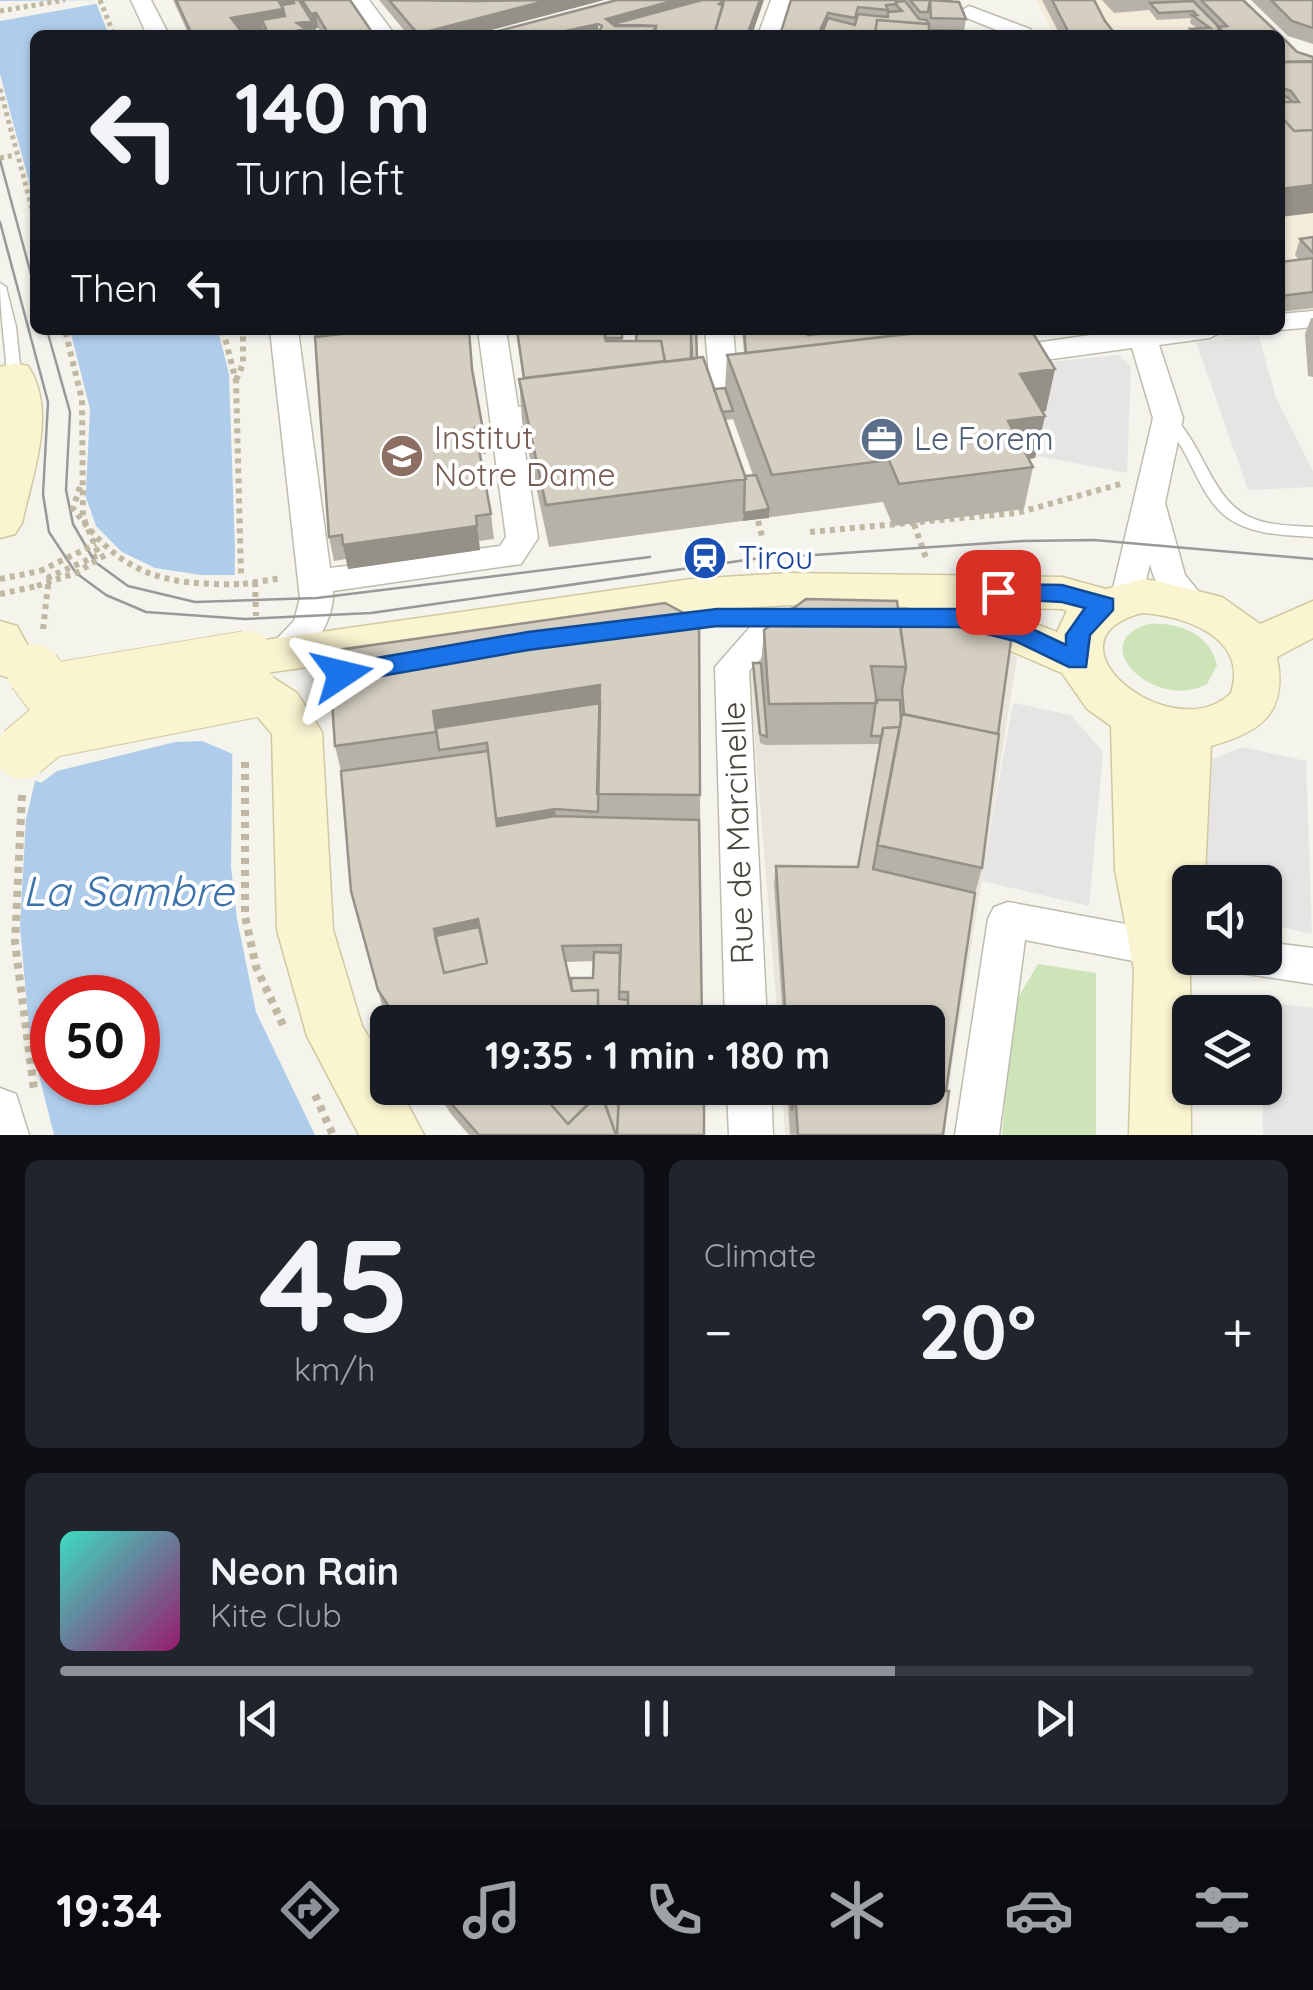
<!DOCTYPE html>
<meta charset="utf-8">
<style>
:root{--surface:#171b24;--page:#20242c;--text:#f1f3f6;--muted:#9ea1a6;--line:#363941;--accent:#8c9099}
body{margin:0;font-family:Quicksand,sans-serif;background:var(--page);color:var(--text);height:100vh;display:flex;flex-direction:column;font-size:38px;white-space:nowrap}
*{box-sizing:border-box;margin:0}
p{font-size:32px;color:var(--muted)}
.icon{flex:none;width:55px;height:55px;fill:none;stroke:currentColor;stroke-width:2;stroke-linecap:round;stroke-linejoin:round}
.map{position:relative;height:1135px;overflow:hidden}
.sheet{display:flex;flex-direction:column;gap:25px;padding:25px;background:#0d0f14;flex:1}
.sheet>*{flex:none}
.banner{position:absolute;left:30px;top:30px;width:1255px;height:305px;border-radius:15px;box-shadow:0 2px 8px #0004;background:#171b24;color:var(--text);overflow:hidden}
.fabs{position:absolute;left:1172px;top:865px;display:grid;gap:20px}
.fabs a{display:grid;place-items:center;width:110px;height:110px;border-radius:15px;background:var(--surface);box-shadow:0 2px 8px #0004;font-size:50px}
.speed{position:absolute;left:30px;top:975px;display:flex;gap:20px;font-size:50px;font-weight:700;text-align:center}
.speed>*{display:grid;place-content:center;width:130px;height:130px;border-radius:50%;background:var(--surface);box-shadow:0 2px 8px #0004;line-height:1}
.speed .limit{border:15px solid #d22;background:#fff;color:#111}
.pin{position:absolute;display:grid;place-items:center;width:85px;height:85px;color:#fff;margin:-42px;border-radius:20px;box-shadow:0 5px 15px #0006}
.me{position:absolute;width:110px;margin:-55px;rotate:80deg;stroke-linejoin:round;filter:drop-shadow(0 0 8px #0008)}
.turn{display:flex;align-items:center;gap:35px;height:210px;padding:0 40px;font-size:45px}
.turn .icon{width:130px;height:130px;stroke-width:2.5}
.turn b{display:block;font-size:70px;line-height:85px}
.then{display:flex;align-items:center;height:95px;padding:0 40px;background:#0003;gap:20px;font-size:38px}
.big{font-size:75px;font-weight:800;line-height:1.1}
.sheet .card{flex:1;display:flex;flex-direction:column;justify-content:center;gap:15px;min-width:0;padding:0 35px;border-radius:15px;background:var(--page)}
.sheet .dial{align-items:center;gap:0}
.dial b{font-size:130px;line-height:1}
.song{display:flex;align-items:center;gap:30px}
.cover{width:120px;height:120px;border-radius:15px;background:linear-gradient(135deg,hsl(170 70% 55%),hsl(320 70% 35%))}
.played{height:10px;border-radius:5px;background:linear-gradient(90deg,var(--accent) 70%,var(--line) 70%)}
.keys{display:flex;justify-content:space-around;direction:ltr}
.heat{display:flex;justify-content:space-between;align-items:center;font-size:55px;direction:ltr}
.sheet .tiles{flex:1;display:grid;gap:25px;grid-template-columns:1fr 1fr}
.card:last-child{grid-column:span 2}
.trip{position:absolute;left:370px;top:1005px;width:575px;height:100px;border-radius:15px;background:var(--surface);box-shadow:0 2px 8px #0004;font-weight:800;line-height:100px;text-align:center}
.tab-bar{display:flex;height:160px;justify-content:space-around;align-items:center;background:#090b0e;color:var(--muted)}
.tab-bar .icon{width:70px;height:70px}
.tab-bar .selected{color:var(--accent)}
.tab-bar b{font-size:45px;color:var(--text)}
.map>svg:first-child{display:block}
.residential{fill:#e8e5da}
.commercial{fill:#f4ebda}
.green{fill:#cde4b9}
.parking{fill:#e7e5e3}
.water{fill:#afcdeb;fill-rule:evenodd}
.pier{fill:#f4f3ec}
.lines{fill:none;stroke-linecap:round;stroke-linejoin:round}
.lane-casing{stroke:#bfbbaf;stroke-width:3}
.street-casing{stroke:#bfbbaf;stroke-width:3}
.secondary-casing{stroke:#d0c8a0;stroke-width:3}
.path-far2{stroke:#c0b8a2;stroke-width:5;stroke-dasharray:4 4;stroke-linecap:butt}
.path-far1{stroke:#c0b8a2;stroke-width:6;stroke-dasharray:5 5;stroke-linecap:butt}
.path{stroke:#c0b8a2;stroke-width:8;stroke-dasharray:6 6;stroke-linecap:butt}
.lane{fill:#fff;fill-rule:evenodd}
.street{fill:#fff;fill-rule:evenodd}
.secondary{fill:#faf4d0;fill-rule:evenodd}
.tram{stroke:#999;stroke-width:2.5}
.secondary-bridge-casing{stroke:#d0c8a0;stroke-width:56;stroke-linecap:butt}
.path-bridge{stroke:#c0b8a2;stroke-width:6;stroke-dasharray:5 5;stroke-linecap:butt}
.secondary-bridge{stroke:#faf4d0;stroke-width:54}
.wall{fill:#b7b2a7;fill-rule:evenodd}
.shaded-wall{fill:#959188}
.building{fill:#d5cfc2;stroke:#959188;stroke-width:2.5;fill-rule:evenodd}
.route{fill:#1a73e8;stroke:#114b97;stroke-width:2.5}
.labels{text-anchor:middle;stroke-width:8;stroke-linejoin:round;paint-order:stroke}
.education-label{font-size:32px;fill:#785e54;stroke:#fff;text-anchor:start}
.service-label{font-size:32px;fill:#4e5e75;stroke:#fff;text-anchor:start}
.transit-label{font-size:32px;fill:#164399;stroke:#fff;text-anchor:start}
.street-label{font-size:32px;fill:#48443a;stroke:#fff}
.near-water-label{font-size:42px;font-style:italic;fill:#3c72ab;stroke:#fff}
</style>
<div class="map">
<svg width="1313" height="1135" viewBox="0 0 1313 1135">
<rect width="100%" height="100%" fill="#f4f3ec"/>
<!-- residential -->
<path class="residential" d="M794,631L988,637L1017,658L941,1135H785L782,1088H928V1022H778L749,670Z"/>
<!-- commercial -->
<path class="commercial" d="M1036,0H1228L1264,35H1054Z
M1280,51L1313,71V310L1280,314Z"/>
<!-- green -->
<path class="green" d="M1149,624C1178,622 1211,634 1217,665L1207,684C1155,712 1083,642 1149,624Z
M1038,964L1096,973V1135H1002L1013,1006Z"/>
<!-- parking -->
<path class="parking" d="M1259,336L1276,398L1313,471V487L1248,490L1196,342Z
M1119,355L1131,367L1127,473L1037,456L1050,362Z
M1013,703L1071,715L1103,752L1089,906L981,881Z
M1243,747L1306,761L1312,934L1265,924V882H1200L1206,762Z
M1262,1001L1313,1008V1135H1263Z"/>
<!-- water -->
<path class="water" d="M0,0H95L109,35H35V204L0,74Z
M70,330H218L229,374L235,548L231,867L237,919L256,1012L315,1135H54L30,1039L20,927L26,819L47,731L63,576L86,491L90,409ZM52,998H138V1082H52Z"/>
<!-- pier -->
<path class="pier" d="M100,0L101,3L0,21V1Z
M82,486L96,526L122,552L155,568L201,575H240V757L202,741L175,742L57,771L41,783L30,778L42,731L58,575Z"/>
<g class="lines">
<!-- lane casing -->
<g class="lane-casing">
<path id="lane" d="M0,283L6,287L16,327L21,375L14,379L7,375C5,344 0,314 0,283Z
M1169,414L1174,415C1182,426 1190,437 1196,448C1212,476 1224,509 1257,520C1275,526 1294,526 1313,527V537C1285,535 1252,535 1228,518C1204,501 1195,468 1180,445C1175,435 1168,427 1162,418Z"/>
</g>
<!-- street casing -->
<g class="street-casing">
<path id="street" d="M131,0H151L169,35H147Z
M349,0H369L395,35H373Z
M771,0H791L780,35H758Z
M969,6L1030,29L1034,33L1009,35L962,16L959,12Z
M1313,311V327L1280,330H1279L1280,314Z
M270,330H298L330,568L500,546L506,537L478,330H506L518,407L566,403L581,412L566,421L521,426L538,538L521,564L333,591C335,623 304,673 268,662L263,653L294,621L300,598Z
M705,330H733L739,396L735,402H715L711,396Z
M1125,330H1224L1210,338L1159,345L1183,418L1165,503L1185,575L1208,603L1203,612C1175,620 1156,589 1150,564L1140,605H1116L1111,597L1153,418L1132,348L1001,366L987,357L1001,348Z
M798,606L810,609L815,618L810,627L775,644L749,671L767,1022H725L715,667L751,626Z
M1008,902L1190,936V958H1209L1204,967L1190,972L1025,940L999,1135H955L988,919L994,907Z
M1265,942L1313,948V984L1227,971L1221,958H1265Z
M0,1088L16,1094L29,1135H0Z
M727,1088H771L773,1135H729Z"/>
</g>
<!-- secondary casing -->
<g class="secondary-casing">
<path id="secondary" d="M14,363L28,366C58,411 32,475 22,523L15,534L0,538V367Z
M789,573L1062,577L1106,589L1142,579L1157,581L1222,597L1260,624L1313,601V638L1277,657C1288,712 1262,732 1211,746L1205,875L1203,882H1190L1186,950L1190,970L1191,1135H1129L1134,970L1115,870L1111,726L1087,709L1062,673L990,642L911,629L904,617L909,607L789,605L691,611L266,673L297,693L322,732L333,930L362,1026L388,1068V1088H399L424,1135H359L307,1036L277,930L272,734L234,689L244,675L230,671L223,658L230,645L691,579ZM994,608L1062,609L1067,611L1057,632ZM1142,613C1185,616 1249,637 1231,693C1173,750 1036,641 1142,613Z
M0,621L17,626L36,661L29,674L12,679L0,675Z"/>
</g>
<!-- path-far2 -->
<path class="path-far2" d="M100,0L114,35
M0,11L65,0
M0,89L35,220
M0,158L16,155"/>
<!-- path-far1 -->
<path class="path-far1" d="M223,330L236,381L241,575
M236,380L243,364V330
M758,521L762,536
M914,524L926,558
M810,532L1017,513L1124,483
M0,579L40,571
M255,582L256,616
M243,584L282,578
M0,594L37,586
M43,629L49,577L99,555L83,517L82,400L65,330"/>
<!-- path -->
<path class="path" d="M245,762V916L256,967L283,1025
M22,795L15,943L34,1090
M315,1095L333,1135"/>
<!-- lane -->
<use href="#lane" class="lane"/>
<!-- street -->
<use href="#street" class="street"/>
<!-- secondary -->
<use href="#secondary" class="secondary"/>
<!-- tram -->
<path class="tram" d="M0,160L35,289
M0,222L48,402L43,494L49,532L76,573L106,595L146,612L245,619L371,613L753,559L1023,541L1094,540L1313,559
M47,330L70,412L66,490L73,524L95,562L128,586L195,602L317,598L650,557"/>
<!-- secondary-bridge casing -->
<g class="secondary-bridge-casing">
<path id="secondary-bridge" d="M34,671L49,691L247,658
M22,752L47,731L250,691"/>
</g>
<!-- path-bridge -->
<path class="path-bridge" d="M80,487L73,508C121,575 163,586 243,584
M40,571L96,544
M37,586L76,573L107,554"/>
<!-- secondary-bridge -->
<use href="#secondary-bridge" class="secondary-bridge"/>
</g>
<!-- wall -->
<path class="wall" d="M173,0H350L374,35H323L318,28H314L318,35H189Z
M379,0H604L472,35H408Z
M791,0H952L966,19L964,31L780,35Z
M1042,0H1094L1105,21L1116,35H1060Z
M1102,0H1243L1280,35H1185L1189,34L1190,29H1198L1190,23L1191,18L1157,20L1149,10L1114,13Z
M1251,0H1313V44L1288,36Z
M1280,35L1297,52L1313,57L1280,217Z
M1313,237V308L1280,312V262L1299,260L1295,255L1300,239Z
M1311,318H1313V377L1308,376L1305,334Z
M516,330H696L697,358L714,389L725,388L727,355L744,353L742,330H933L1046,411H1042L1045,416L1035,458L1029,459L1033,467L1024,509L893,526L883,502L549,547L522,421L519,379H523ZM623,334H637L636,341H622ZM733,419L753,475L745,476L725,420Z
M316,337L473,377L483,430L486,454L479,453L491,514L494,539L479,541L480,550L348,569L346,559L334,561L329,537Z
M899,619L998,734L982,868L975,893L946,1091L943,1135H790L787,1088H928V1022H783L774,883L776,866L858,867L880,744L766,745L760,743L753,672V663H761L764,630Z
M329,658L700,795L702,1022H393L382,1005L351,891L341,771L335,746ZM594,961L593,978L571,986L566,962Z
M434,1088H704V1135H469L451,1114Z"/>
<!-- shaded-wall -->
<path class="shaded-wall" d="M278,0H293L295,11L286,23L262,20L263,28L234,33L231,18Z
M549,0H604L472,35H418Z
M676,0H707L614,32L606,19Z
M760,0H764L752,35H747Z
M316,13L318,28H313L311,14Z
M312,21L313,28L299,31L297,23Z
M598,24L599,35H547Z
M1313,185V213L1280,217V189Z
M1055,369L1046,411L1011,416L1020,374Z
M1045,416L1035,458L999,463L1008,421Z
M769,509V518L743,521L744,513Z
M477,526L480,550L348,569L343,545Z
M600,685L602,727L439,750L433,711Z
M555,809L557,833L499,843L496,819Z
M478,919L481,935L437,944L434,929Z
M548,1088H567L546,1105L541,1093Z"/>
<!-- building -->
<path class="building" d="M176,0H278L283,9L231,18L244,35H192Z
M293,0H299L312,21L297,23L306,29L275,35H244L241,32L266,29L262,20L285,16L282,5L294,3Z
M302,0H350L374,35H329L316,13L311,14Z
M389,0L477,1L549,0L418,34Z
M617,0H676L606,19L615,26H656L651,35H597L602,26L598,24L547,35H483Z
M702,0H724L719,4L723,5L714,35H655L656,26L613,24Z
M724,0H760L747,35H714Z
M791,0H896L897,4L886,5L888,10L858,7L855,18L828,13L819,33L837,35H780Z
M910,0H930L928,12H920Z
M930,0L959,2L966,19L931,18Z
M1052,0H1094L1105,21L1116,35H1070Z
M1201,0H1243L1280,35H1226L1218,27L1227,26Z
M1271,0H1313V28L1292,21Z
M905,1L919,19L927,20L928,24L877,20L875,35L822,33L828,18L855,25L858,14L888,17V12L902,11L897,6L896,2Z
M1193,1L1219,27L1217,35H1185L1194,34L1190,29L1210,28L1192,15H1197L1193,11L1159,13L1150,3Z
M877,20L929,24V30L964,31L965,35H875Z
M314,28L318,35H275Z
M1280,35L1297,52L1313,57V62H1280Z
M1313,61V130L1294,131L1280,115V102H1299L1291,91L1280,87V62Z
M1280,94L1289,98L1292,102H1280Z
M1280,115L1294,131L1313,130V185L1280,189Z
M1313,237V253L1300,239Z
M1313,258V292L1280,296V262Z
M315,330H363V331L316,337Z
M374,330H469L472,369L483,430L475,428L491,514L476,516L477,526L343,545L342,535L329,537L315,337Z
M517,330H604L606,341H661L665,361L524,378Z
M604,330H622V338H605Z
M637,330H691V359L665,362L661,341H636Z
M691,330H696L697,358L692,359Z
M744,330H808V335L823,333L821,330H855L856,333L863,332L862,330L933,331L746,353Z
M808,330H817L818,334L808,335Z
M943,330H1031L1055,369L1020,374L1045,416L1008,421L1033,467L899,484L889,460L772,475L727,355Z
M703,357L746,479L546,505L519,379Z
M725,388L733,411L722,412L714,389Z
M756,475L769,509L744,513L745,476Z
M806,599L897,601L906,667L871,666L877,703L769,704L764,630Z
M665,603L699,621L700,795L597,794L600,685L433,711L436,732L335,746L329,658L338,650Z
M978,618L1011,641L998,734L904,714L902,690L906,667L899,619Z
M753,663H761L767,737L760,734Z
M876,700H900L901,721L900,727L883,728L882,736H871Z
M600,703L598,812L555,809L496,819L487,743L439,750L436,728Z
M902,714L999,734L982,868L877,845Z
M900,727L873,869L975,893L946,1091L928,1086V1022H786L776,866L858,867L883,728Z
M488,751L497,826L555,816L699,820L702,1022H628V1020H574V1022H399L378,990L351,891L341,771ZM478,919L487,963L444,973L434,929ZM621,945L619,992H628V1011L598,1012V990L572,991L562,946Z
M479,927L487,963L444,973L435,936Z
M594,952L620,953L619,999L628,1000V1011L598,1012V990L572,991L571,978H593Z
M928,1086L949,1091L943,1135H798L795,1089L851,1090L852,1098L867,1099L868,1088Z
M440,1088H548L541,1093L568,1124L601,1092L616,1135H479L448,1100Z
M557,1088H594L596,1096L568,1124L545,1098Z
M595,1088H704V1135H617L619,1091H596Z
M790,1088H867L865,1099L852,1098L851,1090L795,1089L792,1111Z
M619,1098L617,1135H616L603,1099Z"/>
<!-- route -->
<path class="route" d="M998,584L1062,585L1113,599V610L1090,635L1086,667H1069L1015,641L959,627L717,626L528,650L342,683L330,674L342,664L528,632L717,609H959L1030,628L1066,645V635L1085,608L1062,602L990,598V587Z"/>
<!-- icons -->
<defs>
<g id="office-disc" transform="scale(2.25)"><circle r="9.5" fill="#5c6f8a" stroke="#fff"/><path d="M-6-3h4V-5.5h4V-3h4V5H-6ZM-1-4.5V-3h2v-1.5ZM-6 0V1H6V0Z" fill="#fff"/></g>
<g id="school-disc" transform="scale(2.25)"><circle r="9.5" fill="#8d6e63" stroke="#fff"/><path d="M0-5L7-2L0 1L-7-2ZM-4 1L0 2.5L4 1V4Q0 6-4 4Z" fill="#fff"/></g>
<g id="station-disc" transform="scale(2.25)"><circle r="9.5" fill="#1a4fb4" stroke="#fff"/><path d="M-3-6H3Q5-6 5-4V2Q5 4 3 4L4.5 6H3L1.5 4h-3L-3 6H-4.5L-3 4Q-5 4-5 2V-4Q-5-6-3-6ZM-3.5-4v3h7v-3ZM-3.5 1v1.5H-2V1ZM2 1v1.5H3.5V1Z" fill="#fff"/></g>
</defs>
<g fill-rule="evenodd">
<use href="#office-disc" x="882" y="439"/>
<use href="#school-disc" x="402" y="456"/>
<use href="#station-disc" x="705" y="558"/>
</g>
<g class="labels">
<!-- education labels -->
<g class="education-label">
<text x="434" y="449">Institut<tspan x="434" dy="37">Notre Dame</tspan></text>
</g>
<!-- service labels -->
<g class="service-label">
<text x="914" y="450">Le Forem</text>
</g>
<!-- transit labels -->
<g class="transit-label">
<text x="738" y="569">Tirou</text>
</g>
<!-- street labels -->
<g class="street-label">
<text transform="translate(738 833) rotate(-92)" y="11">Rue de Marcinelle</text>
</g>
<!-- near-water labels -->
<g class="near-water-label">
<text x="128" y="906">La Sambre</text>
</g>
</g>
</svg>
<div class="fabs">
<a><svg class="icon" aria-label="sound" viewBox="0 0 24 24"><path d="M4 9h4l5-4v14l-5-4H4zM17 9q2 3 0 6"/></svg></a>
<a><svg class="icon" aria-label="layers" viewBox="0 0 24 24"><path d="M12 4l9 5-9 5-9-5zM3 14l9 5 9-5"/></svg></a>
</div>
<div class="speed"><div class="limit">50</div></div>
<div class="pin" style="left:998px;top:592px;background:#d93025"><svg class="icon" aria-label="arrive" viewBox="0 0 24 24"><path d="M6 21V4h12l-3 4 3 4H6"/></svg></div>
<svg class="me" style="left:342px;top:674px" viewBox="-20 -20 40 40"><path d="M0-17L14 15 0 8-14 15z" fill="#1a73e8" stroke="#fff" stroke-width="4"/></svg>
<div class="trip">19:35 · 1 min · 180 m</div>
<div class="banner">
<div class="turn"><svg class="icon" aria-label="left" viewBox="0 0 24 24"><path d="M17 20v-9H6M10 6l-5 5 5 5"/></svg><div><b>140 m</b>Turn left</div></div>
<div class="then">Then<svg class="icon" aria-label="left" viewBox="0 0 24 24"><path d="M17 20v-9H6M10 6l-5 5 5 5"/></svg></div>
</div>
</div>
<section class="sheet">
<div class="tiles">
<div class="card dial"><b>45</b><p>km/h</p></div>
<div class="card"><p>Climate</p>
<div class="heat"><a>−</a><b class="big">20°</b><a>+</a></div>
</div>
<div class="card">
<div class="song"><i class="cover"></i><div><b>Neon Rain</b><p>Kite Club</p></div></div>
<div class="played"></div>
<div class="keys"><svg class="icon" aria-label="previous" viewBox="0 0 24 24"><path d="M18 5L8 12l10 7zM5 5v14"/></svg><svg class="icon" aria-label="pause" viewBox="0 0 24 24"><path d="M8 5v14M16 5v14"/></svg><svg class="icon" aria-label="next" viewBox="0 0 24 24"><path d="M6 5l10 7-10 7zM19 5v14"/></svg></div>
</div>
</div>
</section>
<nav class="tab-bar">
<b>19:34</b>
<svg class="icon selected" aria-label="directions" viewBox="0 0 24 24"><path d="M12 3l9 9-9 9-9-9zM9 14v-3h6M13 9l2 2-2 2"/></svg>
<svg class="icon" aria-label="music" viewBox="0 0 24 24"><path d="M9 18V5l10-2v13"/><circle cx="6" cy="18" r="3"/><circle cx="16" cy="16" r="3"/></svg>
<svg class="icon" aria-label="phone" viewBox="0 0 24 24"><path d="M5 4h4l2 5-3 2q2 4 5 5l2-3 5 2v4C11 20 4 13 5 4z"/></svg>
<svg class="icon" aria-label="climate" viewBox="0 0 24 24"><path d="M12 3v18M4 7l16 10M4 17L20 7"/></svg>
<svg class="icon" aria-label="car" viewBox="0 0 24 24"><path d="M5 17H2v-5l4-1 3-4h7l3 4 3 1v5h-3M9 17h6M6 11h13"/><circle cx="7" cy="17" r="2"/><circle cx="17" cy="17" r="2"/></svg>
<svg class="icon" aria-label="filters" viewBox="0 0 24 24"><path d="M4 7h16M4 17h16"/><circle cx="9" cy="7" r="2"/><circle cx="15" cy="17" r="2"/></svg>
</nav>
